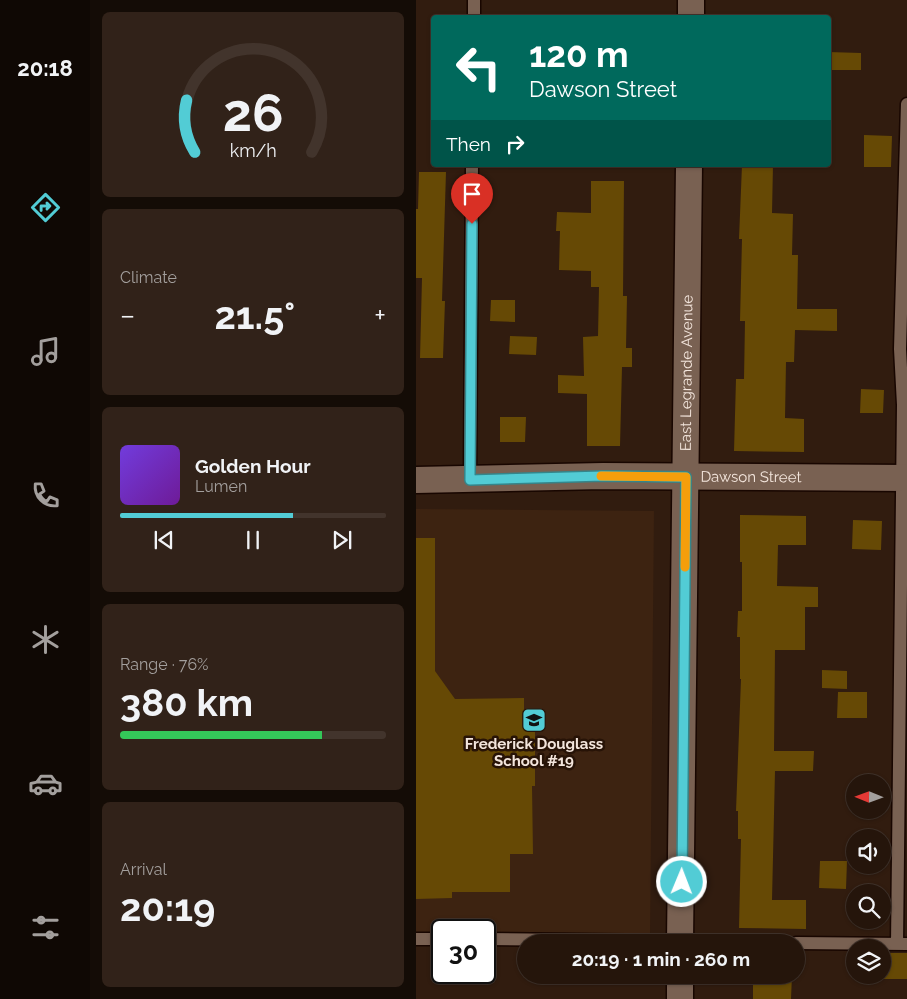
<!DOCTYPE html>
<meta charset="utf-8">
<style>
:root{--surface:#25150b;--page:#312219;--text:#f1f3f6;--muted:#a39f9d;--line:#42342c;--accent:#52ccd5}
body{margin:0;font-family:Raleway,sans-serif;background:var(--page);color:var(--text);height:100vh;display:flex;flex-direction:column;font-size:19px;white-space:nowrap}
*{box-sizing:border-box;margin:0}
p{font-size:16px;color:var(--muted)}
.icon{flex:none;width:28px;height:28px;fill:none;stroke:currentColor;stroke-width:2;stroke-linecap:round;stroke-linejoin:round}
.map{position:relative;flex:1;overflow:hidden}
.details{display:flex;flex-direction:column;gap:12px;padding:12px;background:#140c06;width:326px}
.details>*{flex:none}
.hud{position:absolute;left:15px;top:15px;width:400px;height:152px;border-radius:5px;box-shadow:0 1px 4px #0004,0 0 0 1px var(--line);background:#00695c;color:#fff;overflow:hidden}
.needle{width:32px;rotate:271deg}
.controls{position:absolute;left:430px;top:774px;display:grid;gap:10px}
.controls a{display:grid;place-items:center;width:45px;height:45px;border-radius:50%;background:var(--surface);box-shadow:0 1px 4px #0004,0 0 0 1px var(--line);font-size:25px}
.speed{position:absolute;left:15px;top:919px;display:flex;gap:10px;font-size:25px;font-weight:700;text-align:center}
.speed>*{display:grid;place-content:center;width:65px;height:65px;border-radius:50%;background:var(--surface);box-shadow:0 1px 4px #0004,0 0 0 1px var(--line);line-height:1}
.speed .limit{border:2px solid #111;border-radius:8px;background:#fff;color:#111}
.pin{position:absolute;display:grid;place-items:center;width:42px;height:42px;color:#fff;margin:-51px -21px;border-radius:50% 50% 50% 0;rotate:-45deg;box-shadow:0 0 5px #0007}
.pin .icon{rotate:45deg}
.me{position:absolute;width:55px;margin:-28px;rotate:1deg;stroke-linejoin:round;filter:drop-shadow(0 0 4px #0008)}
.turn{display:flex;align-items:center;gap:18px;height:105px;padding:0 15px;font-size:22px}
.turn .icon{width:65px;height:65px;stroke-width:2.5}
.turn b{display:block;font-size:35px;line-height:42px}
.then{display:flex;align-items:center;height:48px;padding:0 15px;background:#0003;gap:10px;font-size:19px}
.big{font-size:38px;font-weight:700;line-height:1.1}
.details .card{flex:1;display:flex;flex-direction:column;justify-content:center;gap:8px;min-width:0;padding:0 18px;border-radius:8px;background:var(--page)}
.details .dial{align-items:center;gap:0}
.dial svg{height:130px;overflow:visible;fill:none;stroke:var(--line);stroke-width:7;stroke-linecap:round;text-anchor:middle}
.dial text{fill:var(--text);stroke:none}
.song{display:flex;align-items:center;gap:15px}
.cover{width:60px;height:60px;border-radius:8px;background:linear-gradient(135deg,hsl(260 70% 55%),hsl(280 70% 35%))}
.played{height:5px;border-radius:2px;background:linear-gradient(90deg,var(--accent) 65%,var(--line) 65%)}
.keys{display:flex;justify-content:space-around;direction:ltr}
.heat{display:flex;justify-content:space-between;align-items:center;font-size:28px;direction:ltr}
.charge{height:8px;border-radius:4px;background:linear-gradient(90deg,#34c759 76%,var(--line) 0)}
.trip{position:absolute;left:101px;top:934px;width:288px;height:50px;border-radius:25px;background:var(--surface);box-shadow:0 1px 4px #0004,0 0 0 1px var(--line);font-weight:700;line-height:50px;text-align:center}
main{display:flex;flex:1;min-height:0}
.menu{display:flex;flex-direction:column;width:90px;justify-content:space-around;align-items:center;background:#0f0804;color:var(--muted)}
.menu .icon{width:35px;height:35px}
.menu .selected{color:var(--accent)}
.menu b{font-size:22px;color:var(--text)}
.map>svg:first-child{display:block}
.built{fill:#3d2311}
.building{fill:#664905}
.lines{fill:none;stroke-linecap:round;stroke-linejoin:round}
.service-casing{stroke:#180600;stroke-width:15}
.minor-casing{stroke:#180600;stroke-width:29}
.service{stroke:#796152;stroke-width:12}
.minor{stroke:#796152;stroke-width:26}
.route-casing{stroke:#35858a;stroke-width:12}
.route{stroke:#52ccd5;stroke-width:9}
.slow{stroke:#f59e0b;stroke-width:9}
.labels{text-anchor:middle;stroke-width:5;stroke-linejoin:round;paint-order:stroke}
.street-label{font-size:15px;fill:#f3e5dc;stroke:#271307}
.poi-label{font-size:15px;font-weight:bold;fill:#f3e5dc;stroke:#271307}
</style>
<main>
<nav class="menu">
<b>20:18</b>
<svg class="icon selected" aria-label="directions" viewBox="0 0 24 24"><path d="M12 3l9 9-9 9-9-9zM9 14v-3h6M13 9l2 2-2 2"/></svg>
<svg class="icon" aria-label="music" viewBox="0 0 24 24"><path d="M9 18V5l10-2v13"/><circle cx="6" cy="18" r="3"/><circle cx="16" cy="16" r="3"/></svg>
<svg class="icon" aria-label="phone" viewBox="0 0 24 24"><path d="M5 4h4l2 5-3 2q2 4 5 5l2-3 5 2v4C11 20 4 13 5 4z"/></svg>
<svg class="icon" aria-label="climate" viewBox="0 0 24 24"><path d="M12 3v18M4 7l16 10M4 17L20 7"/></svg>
<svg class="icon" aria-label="car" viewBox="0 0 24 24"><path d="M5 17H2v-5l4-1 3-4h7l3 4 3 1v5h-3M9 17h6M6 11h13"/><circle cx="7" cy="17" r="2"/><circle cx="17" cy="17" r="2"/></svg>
<svg class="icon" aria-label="filters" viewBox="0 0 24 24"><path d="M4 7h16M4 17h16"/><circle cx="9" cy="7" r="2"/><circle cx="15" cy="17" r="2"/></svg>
</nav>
<section class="details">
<div class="card dial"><svg viewBox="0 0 100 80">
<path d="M14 69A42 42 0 1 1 86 69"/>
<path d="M14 69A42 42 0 0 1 9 37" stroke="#52ccd5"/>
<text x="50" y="56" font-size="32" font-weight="700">26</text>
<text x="50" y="72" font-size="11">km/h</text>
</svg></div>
<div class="card"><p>Climate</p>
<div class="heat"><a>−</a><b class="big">21.5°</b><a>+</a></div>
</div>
<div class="card">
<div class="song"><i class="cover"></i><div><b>Golden Hour</b><p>Lumen</p></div></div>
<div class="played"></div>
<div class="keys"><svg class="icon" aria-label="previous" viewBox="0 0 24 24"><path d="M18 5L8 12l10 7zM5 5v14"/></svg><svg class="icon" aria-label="pause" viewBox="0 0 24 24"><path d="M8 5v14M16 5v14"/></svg><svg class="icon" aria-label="next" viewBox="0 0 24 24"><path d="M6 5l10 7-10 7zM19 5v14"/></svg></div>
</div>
<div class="card"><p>Range · 76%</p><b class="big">380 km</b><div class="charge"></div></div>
<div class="card"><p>Arrival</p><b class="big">20:19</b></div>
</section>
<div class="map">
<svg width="491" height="999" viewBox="0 0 491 999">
<rect width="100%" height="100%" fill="#311c0f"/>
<!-- built -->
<path class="built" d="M0,509L238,511L234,938L69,936V930H26V936L0,935Z"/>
<!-- building -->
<path class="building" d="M412,52L445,53V70H412Z
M448,135L476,136L475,167H448Z
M326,165H357L356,213L377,214L376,255H382L381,309H421V331L379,330L378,362H370L369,418L388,419V452L318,451L320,379H328L329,321H324L326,239H323Z
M3,172H30L26,301H29L27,358H4L6,278H0V209H2Z
M175,181H208L207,296H211L210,348H216V367H206L204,446H171V394L142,393V375L168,376L167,337L182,336L183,287H175V271L143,270L144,231H140L141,212L175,213Z
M75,300H99V322L74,321Z
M94,336L121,337L120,355L93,354Z
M445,389L468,390L467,413H444Z
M84,417H110L109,442H84Z
M324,515L390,516V545H362L361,586L402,587V607H389V650H359L358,751H398L397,771H359L356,900H390V929L323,928L325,839H322V811H320L325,679H324V637H321L322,611H326V562H324Z
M437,520L466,521L465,550L436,549Z
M0,538H19V671L39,699L108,698V719L119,718V786H116L117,854H94V892H36V898L0,899Z
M406,670L431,671V689L406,688Z
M422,692H451V718H421Z
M404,861H431L430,889L403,888Z
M467,953H491V979H467Z
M337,975H376L375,999H337Z"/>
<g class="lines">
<!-- service casing -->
<g class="service-casing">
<path id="service" d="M58,18V0
M54,479L56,165
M0,939H26
M69,939L352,942
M380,943L491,944
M481,944L487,405L484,349L491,104"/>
</g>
<!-- minor casing -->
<g class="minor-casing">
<g id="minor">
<path d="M275,18V0"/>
<path id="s1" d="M0,480L187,476L491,478"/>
<path id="s2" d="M264,942L273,165"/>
<path d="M264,999V975"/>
</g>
</g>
<!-- service -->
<use href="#service" class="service"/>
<!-- minor -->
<use href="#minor" class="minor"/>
</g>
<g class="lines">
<!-- route casing -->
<g class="route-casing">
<path id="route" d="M56,224L54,480L187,476L270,477L266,882"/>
</g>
<!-- route -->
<use href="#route" class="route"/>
<!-- slow -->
<path class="slow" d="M185,476L270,477L269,567"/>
</g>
<!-- icons -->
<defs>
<g id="school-square" transform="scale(1.25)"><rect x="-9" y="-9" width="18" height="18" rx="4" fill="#52ccd5" stroke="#271307"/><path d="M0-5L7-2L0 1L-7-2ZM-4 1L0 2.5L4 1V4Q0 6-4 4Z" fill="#111"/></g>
</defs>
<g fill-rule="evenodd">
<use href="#school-square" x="118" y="720"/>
</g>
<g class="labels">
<!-- street labels -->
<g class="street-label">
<text dy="5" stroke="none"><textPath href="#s2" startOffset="569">East Legrande Avenue</textPath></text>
<text dy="5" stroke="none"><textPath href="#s1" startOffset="335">Dawson Street</textPath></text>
</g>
<!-- poi labels -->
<g class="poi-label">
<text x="118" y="749">Frederick Douglass<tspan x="118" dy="17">School #19</tspan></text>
</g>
</g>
</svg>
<div class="controls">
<a><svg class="needle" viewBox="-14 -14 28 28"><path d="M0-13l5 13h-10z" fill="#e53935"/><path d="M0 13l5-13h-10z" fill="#a39f9d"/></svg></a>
<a><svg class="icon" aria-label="sound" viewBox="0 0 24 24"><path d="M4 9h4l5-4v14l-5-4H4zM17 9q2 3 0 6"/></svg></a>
<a><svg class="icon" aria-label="search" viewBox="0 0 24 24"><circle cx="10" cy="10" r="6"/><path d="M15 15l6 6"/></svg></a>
<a><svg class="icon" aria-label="layers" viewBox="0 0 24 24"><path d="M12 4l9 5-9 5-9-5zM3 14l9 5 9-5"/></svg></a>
</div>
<div class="speed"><div class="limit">30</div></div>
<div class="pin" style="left:56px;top:224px;background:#d93025"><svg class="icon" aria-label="arrive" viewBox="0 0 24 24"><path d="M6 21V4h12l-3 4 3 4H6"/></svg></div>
<svg class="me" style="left:266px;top:882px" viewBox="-20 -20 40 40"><circle r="17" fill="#52ccd5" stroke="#fff" stroke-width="3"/><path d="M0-11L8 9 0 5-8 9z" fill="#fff"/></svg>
<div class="trip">20:19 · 1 min · 260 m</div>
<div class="hud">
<div class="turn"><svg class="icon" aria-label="left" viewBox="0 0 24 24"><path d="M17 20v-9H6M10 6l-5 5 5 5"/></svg><div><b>120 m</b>Dawson Street</div></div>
<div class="then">Then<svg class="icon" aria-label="right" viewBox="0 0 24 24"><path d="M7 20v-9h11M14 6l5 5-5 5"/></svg></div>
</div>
</div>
</main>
